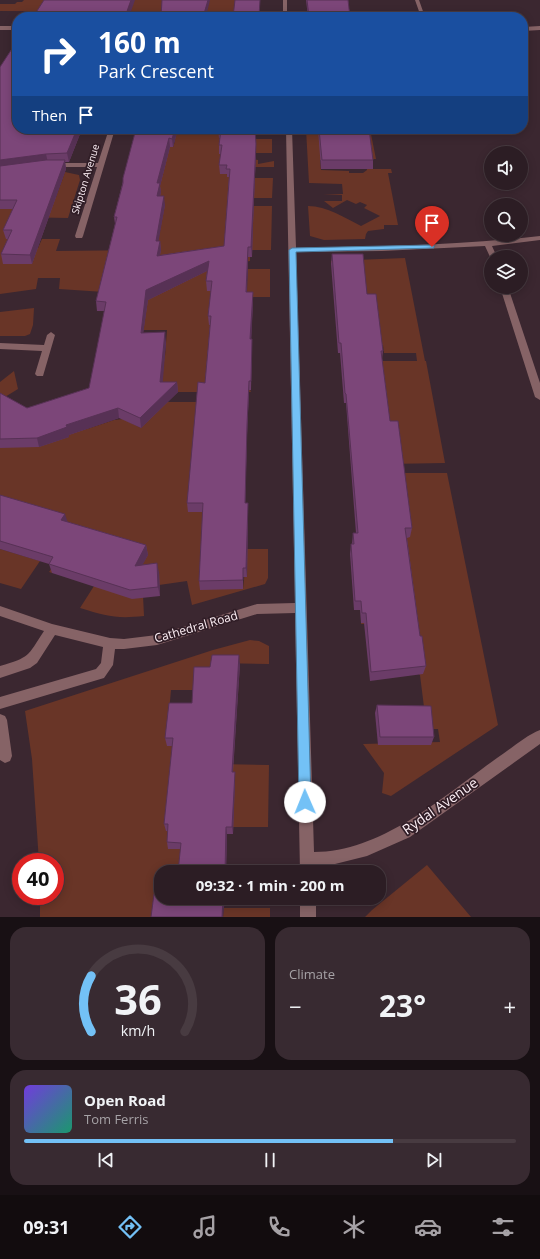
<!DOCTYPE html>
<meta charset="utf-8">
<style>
:root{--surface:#2c1d24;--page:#382a31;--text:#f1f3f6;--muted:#a6a2a6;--line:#483b41;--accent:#73c1f6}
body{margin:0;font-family:"Open Sans",sans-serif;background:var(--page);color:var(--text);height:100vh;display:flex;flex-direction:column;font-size:15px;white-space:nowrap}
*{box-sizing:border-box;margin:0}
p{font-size:13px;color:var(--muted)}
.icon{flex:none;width:22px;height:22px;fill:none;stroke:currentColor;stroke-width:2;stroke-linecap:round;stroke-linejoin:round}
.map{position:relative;height:917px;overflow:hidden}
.panel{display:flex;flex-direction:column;gap:10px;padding:10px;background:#181014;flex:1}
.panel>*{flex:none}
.hud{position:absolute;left:12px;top:12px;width:516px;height:122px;border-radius:16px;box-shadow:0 2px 10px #0003,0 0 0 1px var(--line);background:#1a4fa0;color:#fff;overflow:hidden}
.fabs{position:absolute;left:484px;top:146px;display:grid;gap:8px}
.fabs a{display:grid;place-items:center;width:44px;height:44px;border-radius:50%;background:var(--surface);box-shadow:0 2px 10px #0003,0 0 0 1px var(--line);font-size:20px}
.speed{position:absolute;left:12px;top:853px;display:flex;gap:8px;font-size:20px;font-weight:700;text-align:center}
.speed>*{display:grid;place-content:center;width:52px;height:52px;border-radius:50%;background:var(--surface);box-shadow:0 2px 10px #0003,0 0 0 1px var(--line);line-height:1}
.speed .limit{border:6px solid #d22;background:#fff;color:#111}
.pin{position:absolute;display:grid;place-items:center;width:34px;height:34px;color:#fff;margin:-41px -17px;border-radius:50% 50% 50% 0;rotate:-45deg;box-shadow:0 0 4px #0007}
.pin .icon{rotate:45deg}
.me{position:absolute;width:44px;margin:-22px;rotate:359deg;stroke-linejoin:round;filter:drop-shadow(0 0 3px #0008)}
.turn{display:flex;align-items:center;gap:14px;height:84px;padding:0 20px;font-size:18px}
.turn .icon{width:52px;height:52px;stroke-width:2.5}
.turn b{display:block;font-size:28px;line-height:34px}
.then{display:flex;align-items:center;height:38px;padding:0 20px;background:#0003;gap:8px;font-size:15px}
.big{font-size:30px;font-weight:700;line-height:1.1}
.panel .card{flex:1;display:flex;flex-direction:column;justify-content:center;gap:6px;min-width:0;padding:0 14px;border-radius:16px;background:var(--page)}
.panel .dial{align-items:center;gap:0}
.dial svg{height:104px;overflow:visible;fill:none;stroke:var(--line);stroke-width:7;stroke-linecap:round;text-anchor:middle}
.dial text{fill:var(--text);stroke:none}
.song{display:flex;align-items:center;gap:12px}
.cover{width:48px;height:48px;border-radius:6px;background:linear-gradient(135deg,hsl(260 70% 55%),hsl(160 70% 35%))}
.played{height:4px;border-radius:2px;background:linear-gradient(90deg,var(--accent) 75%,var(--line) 75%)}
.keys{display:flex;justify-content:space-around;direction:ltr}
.heat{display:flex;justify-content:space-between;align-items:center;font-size:22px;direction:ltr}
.panel .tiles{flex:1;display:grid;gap:10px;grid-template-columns:1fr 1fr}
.card:last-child{grid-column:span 2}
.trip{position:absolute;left:154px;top:865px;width:232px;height:40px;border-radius:16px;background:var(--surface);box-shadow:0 2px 10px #0003,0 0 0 1px var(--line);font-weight:700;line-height:40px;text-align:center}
.tab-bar{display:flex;height:64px;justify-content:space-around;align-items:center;background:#120c0e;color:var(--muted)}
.tab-bar .icon{width:28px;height:28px}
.tab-bar .current{color:var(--accent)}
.tab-bar b{font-size:18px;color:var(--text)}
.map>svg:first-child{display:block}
.green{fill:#693527}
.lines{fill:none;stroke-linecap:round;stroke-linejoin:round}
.minor{fill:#866366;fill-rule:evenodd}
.wall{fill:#6b3c68}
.shaded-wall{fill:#573155}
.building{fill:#7c4679;stroke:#573155}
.route{fill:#73c1f6;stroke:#4b7da0}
.labels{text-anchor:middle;stroke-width:3.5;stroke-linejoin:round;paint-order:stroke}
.far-street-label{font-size:10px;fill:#fdeff5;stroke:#301d26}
.street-label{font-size:12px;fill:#fdeff5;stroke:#301d26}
.near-street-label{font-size:14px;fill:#fdeff5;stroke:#301d26}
</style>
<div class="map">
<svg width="540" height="917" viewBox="0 0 540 917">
<rect width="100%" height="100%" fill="#3b2730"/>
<!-- green -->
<path class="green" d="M24,0H245L233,16L231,17H212V12L0,11V4H15L17,2H22Z
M170,129H220L248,139H272V153H256V151L226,154L258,160V164L274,161V167H221L220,173L250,178H273L272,198H230L254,206H272L271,250H252L224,256L250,257V261L209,268L207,290L247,291L248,269H270V297H251L223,325L251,392H160L158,402H199L214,447H247L204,512L243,589L247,549H268V578L265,584L192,605L187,581L159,585V573L142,575L144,616C116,619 106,616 80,608L94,586L78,533L52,573L49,572L78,528L0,508V422L67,432L87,429L114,420L123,419L141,428L148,421L165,356L167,330H137L119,293L59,289L60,278H38L36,289L0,294V205L56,197L65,172L79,175L80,180L68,218L16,217L14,239L11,248H38L42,239H60L56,251L148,250L156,192L166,147H173L175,141Z
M306,129H370L376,159L320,160L321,170L349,171V173H363L367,170V169H391L392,173H388L398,225H384V229L368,231L366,234L365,239L324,240L310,236L308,206C327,206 345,218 361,226L380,216L364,208L367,205L360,202L356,204L347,200L333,208L324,201H342V195L323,194H343L342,184L309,183Z
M405,258L425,361H426L445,463L387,464L382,431L379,361H417L416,353H384L383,345H380L335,312V311H375L331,264V261Z
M34,308L33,325L30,334L25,336H0V312Z
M14,371L18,389L0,400V382Z
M400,473H447L498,725L391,796L382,793L384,773L363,744L440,742L438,729H430L425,715L420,675L366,624H361V623H390Z
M0,549L40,561L21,589L0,583Z
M250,640L259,641L269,646V664L213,663L211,676L194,690H171L169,712L187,747L217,764L269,765L268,827H233L167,831H170L169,849H190L189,872H161V898L154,917H40V896H55V862H39L32,759L25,711L213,650Z
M427,865L471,917H365L372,910Z
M224,908H270V917H223Z"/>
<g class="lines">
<!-- minor -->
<path class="minor" d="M283,0H287V17H283Z
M415,0H419L425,17H421Z
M0,26H17V30H0Z
M540,26V30L523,31V27Z
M109,129H115L83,236L82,238H76L75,236L97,167H52L49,165L52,163H98Z
M286,129H292L296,248C377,247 459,245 540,236V240L492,246L497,257H491V259L485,246L382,251L296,252L314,852C382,852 444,796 497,758C511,749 525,736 540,730V744L410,837L367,856L327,866H314V872H300L295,613L257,614L157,645L124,649H115L113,665L104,678L0,709V697L96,669L101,663L103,647L55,635L37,663L30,668L0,678V666C30,657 27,657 44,631L0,616V606L52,624L110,638L124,639L157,635L257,604L295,603Z
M500,287H508L540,383V400L535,397Z
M51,332L55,335L43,376H37L35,374L42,351L0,349V343L44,345L47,335Z
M0,714L5,716L7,720L12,756L10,761L5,763L0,760Z
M300,898H316V917H300Z"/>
</g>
<!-- wall -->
<path class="wall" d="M306,0H348L350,17H308Z
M0,67L82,129L69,162H65L66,169L32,264H3L1,254L8,239H6L3,230L13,209H0Z
M136,129H178L173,147H170L160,186L161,192L160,196L165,205L158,241H160L161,250L160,255L224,246L229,177H227V174H220L219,165L221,154H219V145L220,138H219L218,129H255L256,153L253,224L252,257H248L247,292L253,302L251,339H252V348L251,390H249L247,435L245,503H248V513L247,577H243V589L200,590L199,581L203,512H188L187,503L205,383L210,325H209L208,316L211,291H207L206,281L207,271L148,300L143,333L166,342L162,382H177L178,392L141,428L119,418L69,435V437L39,447L0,448V393L27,408L89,388L105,311H97L96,301L115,224L114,217Z
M318,129H369L373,160V169H321Z
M332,254L367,294L383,351L382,359L390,421L412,528L410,537L407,538L420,636L426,666L423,674L370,681L364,623H361L360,610H354L350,554L351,544H352L353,533H356L346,403H344L340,353H338L331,264Z
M0,495L68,522L146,545L148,555L142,565L159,572L160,596L132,599L52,573L49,564L0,549Z
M240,664L233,772L235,779L233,834H227L226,872H178L181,849H168L167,842L168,831H166L164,824L173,746H167L165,738L192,703L210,667Z
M377,705L434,737L431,745H378L375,713Z"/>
<!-- shaded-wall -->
<path class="shaded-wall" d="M131,0H135L129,17H125Z
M208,0H210L206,17H203Z
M77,129H82L69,162L67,153Z
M175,129H178L173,147L172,139Z
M169,138L170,147L160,186L161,192L158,205L157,196V183Z
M256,144L253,224L252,257L251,247Z
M46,154L48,163L0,169V160Z
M65,160L66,169L32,264L30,255Z
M164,196L165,205L157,250L156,241Z
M160,241L161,250L158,265L157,256Z
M248,247V257L246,302V292Z
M209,261V270L148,300L142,342L141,333L146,290Z
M253,292V302L251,348L250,339Z
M165,332L166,342L162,392L160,382Z
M249,381V390L247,435L245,513V503L247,425Z
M177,382L178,392L141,428L140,418Z
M118,408L119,418L69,435V437L39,447L37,438L66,425Z
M248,503V513L247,577L246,568Z
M65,514L68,523L61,520Z
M146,545L148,555L137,575L135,566Z
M157,563L159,572L160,596L158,587Z
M239,655L240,664L232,779V772Z
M235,772V779L233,834L232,827Z
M226,827L227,834L226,872H225Z
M223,898H225L223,917H222Z"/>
<!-- building -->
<path class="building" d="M44,0H131L125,17H33Z
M162,0H208L203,17H161Z
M235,0H260L259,17H233Z
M307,0H348L350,17H309Z
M17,41V129H77L67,153L46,154L0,160V67Z
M136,129H175L172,139L169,138L157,183H160L157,196H164L156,241H160L157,256L224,246L230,169H226L227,165H219L222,145H219L221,130H218V129H255L256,144L251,247H248L246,292H253L250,339H252L251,381H249L247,425L245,503H248L246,568H243V580L199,581L203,503H187L198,382L205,383L211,316H208L212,281H206L209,261L146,290L141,333L165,332L160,382H177L140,418L118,408L66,425L67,427L37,438L0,439V393L27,408L89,388L106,302L96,301L117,217H114L123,183V178Z
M319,129H369L373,160H322Z
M46,160H65L30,255L1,254L12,230H3L17,200H0V166Z
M332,254H363L367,294H376L383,351H381L390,421H398L412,528H405L420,636H422L426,666L371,672L366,613H362L361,601H355L351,544H354L353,533H358L346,394L345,393L341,343H339Z
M0,495L65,514L61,520L146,545L135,566L157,563L158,587L130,590L49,564L53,557L0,541Z
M212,655H239L232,772H235L232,827H226L225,872H178L181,843L167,842L168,824H164L173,738H165L169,703H192L194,667H210Z
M377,705L431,706L434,737H380Z
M154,894H161V898H223L222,917H151Z"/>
<!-- route -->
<path class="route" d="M432,245H434V248L296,252L311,802L309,806L305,808L300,806L299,802L289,250L292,248Z"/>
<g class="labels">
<!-- far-street labels -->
<g class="far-street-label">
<text transform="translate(85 179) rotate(-73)" y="4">Skipton Avenue</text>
</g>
<!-- street labels -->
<g class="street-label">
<text transform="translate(196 627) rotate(-16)" y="4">Cathedral Road</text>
</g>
<!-- near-street labels -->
<g class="near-street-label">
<text transform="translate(440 806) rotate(-35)" y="5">Rydal Avenue</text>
</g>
</g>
</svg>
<div class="fabs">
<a><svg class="icon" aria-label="sound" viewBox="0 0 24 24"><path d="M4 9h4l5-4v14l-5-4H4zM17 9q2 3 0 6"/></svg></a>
<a><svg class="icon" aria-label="search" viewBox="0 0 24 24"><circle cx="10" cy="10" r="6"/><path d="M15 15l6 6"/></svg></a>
<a><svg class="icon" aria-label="layers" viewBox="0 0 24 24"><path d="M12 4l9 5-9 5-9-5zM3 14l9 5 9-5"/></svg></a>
</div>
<div class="speed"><div class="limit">40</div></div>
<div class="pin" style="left:432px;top:247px;background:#d93025"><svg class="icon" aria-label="arrive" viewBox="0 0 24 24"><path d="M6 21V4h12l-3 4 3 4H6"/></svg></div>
<svg class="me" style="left:305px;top:802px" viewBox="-20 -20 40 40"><circle r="19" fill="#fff"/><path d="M0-13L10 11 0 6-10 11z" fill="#73c1f6"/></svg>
<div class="trip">09:32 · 1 min · 200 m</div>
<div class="hud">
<div class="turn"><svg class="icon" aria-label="right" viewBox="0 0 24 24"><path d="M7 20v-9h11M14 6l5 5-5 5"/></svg><div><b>160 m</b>Park Crescent</div></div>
<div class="then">Then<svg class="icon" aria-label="arrive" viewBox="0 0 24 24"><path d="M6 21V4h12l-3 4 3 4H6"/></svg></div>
</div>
</div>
<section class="panel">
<div class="tiles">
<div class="card dial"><svg viewBox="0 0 100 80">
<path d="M14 69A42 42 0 1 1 86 69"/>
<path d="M14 69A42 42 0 0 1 14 26" stroke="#73c1f6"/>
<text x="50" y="56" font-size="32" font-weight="700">36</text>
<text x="50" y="72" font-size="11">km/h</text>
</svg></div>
<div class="card"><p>Climate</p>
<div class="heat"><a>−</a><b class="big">23°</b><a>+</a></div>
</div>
<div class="card">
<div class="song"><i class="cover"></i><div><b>Open Road</b><p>Tom Ferris</p></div></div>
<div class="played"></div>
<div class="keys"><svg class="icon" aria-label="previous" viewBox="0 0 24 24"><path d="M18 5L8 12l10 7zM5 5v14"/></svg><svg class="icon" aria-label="pause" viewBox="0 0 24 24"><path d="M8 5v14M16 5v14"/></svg><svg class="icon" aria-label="next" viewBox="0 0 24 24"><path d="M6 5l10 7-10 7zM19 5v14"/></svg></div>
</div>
</div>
</section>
<nav class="tab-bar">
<b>09:31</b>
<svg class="icon current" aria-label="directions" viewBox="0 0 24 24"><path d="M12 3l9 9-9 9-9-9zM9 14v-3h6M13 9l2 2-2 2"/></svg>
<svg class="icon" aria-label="music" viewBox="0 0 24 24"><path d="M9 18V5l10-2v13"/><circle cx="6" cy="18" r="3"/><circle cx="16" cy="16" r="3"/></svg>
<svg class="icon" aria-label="phone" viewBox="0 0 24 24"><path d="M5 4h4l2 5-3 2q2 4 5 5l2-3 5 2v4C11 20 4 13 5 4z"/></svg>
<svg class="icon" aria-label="climate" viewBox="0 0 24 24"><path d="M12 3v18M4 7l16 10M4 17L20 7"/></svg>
<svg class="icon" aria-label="car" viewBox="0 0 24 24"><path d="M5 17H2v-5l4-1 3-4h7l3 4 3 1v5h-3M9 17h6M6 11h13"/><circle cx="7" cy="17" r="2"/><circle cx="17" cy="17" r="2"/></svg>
<svg class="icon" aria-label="filters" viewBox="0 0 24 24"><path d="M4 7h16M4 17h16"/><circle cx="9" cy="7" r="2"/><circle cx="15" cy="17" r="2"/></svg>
</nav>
